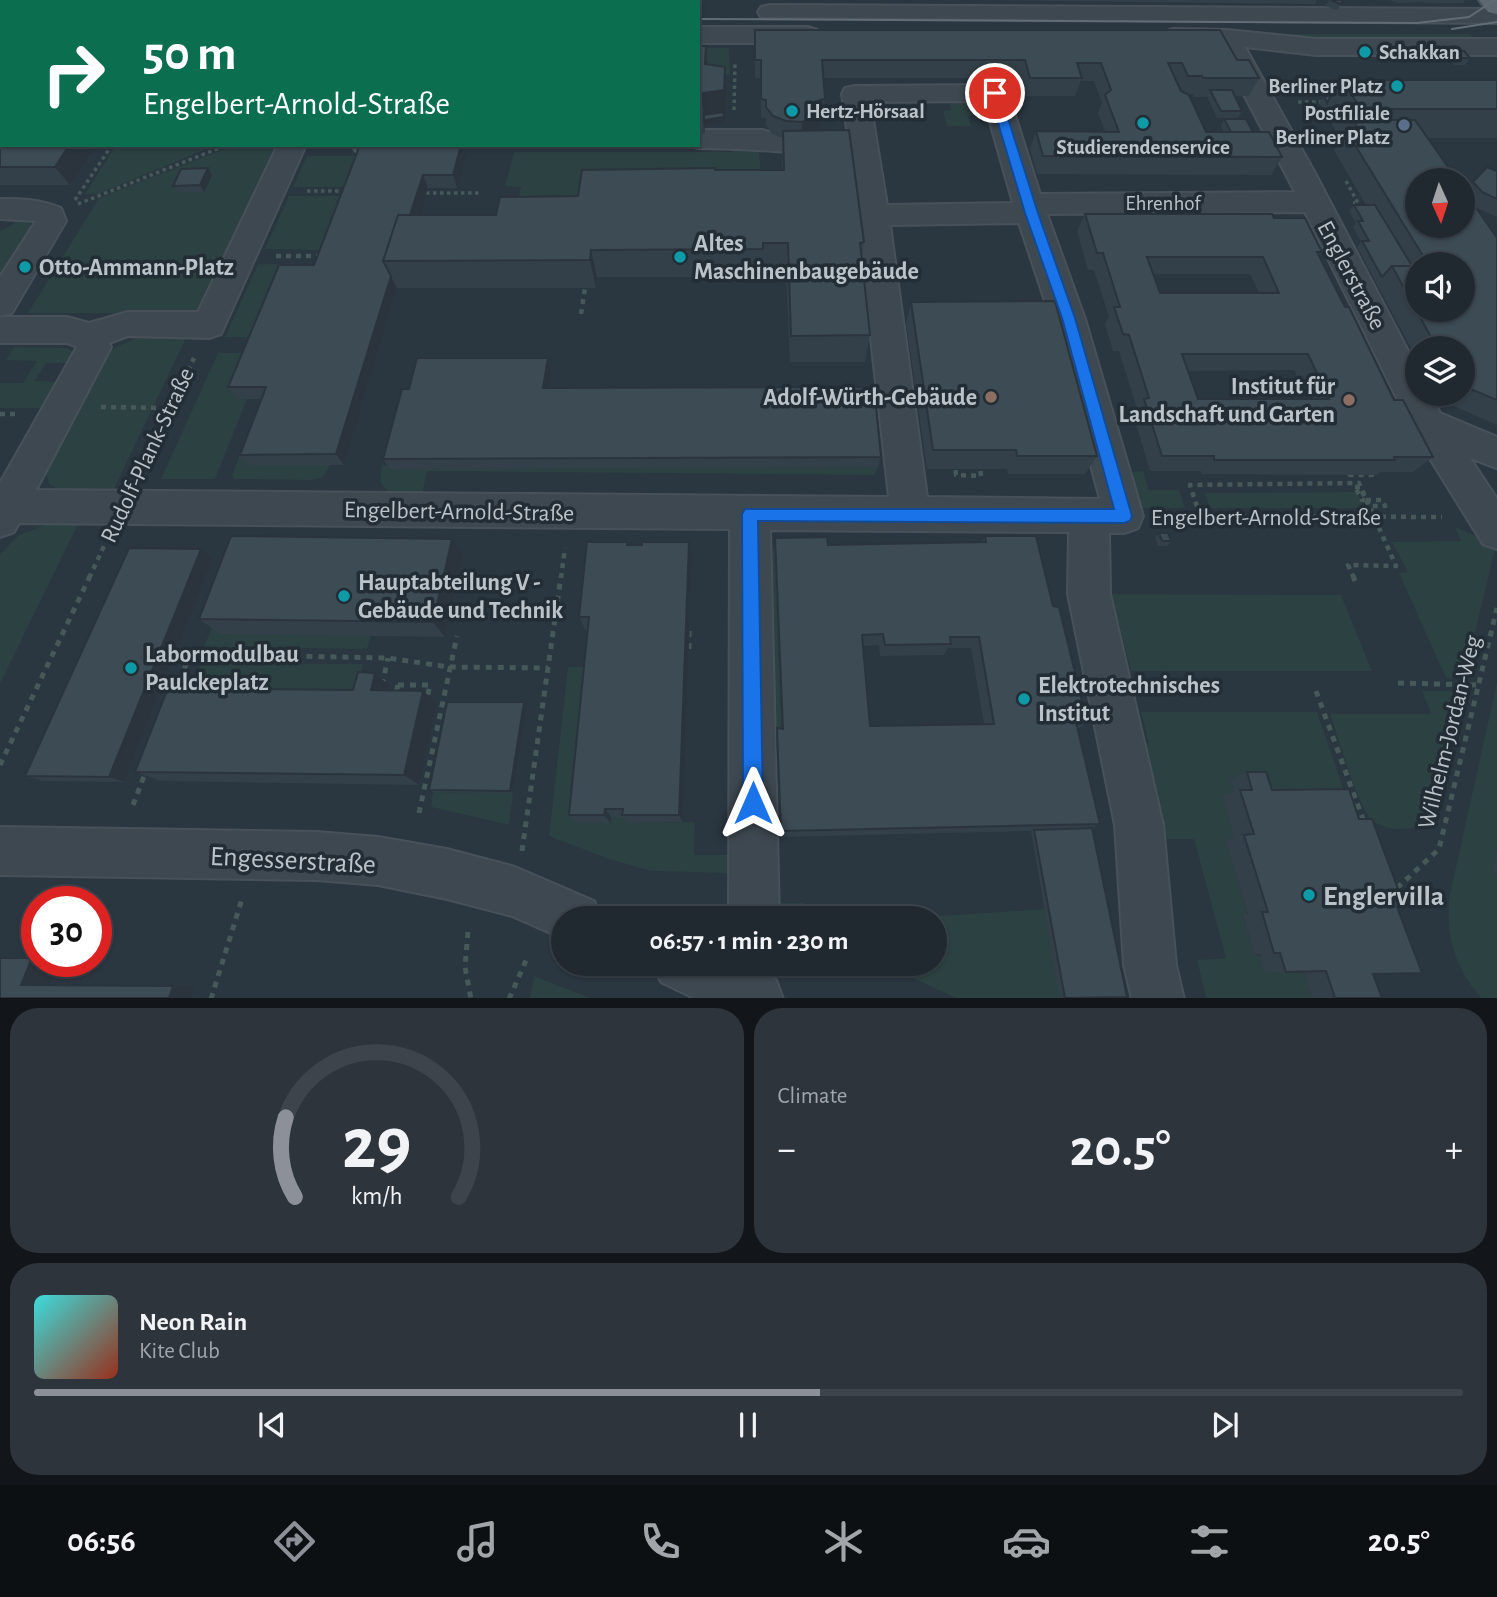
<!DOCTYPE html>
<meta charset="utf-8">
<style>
:root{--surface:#202830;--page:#2d343c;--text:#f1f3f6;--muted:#a2a6ab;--line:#3d444c;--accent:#8c9099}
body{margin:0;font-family:"Alegreya Sans",sans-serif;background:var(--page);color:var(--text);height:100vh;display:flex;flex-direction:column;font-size:26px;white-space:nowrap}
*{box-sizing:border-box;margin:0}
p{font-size:23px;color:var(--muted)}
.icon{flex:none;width:38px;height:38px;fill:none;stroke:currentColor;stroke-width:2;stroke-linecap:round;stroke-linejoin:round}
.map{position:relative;height:998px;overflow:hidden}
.side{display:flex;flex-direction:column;gap:10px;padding:10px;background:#12161a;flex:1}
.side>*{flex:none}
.hud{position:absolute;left:0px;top:0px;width:700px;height:147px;box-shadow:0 2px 5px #0004,0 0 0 2px var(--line);background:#0b6e4f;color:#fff;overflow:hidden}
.needle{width:46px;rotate:177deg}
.controls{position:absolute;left:1405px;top:168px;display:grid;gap:14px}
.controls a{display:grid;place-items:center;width:70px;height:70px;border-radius:50%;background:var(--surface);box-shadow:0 2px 5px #0004,0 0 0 2px var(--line);font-size:35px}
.speed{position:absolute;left:21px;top:886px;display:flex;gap:14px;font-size:35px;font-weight:700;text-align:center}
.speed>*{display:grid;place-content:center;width:91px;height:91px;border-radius:50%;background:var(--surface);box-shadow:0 2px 5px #0004,0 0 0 2px var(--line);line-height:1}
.speed .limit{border:10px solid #d22;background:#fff;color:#111}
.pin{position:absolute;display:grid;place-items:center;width:60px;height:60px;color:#fff;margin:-30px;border:4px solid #fff;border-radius:50%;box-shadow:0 2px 7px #0007}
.me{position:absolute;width:77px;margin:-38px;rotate:0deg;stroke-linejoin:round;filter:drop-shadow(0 0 5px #0008)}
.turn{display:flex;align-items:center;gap:24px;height:147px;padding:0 28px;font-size:32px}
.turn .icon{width:91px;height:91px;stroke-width:2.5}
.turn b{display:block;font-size:49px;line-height:60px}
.big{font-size:52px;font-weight:700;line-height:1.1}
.side .card{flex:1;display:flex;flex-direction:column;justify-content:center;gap:10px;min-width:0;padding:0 24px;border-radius:28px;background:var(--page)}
.side .dial{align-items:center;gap:0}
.dial svg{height:182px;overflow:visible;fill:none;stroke:var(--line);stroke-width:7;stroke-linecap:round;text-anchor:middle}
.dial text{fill:var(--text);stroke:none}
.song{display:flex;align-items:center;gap:21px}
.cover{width:84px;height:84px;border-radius:10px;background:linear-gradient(135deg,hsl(180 70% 55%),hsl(10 70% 35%))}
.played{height:7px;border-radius:4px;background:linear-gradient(90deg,var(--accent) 55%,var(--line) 55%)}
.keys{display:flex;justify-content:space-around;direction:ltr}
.heat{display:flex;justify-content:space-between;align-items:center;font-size:38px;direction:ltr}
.side .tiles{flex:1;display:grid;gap:10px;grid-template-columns:1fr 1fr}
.card:last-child{grid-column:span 2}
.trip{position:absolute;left:551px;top:906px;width:396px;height:70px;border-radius:35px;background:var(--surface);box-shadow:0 2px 5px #0004,0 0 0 2px var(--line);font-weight:700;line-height:70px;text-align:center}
.tab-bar{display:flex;height:112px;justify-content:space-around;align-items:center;background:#0d1013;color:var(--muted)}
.tab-bar .icon{width:49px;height:49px}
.tab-bar .current{color:var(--accent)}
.tab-bar b{font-size:32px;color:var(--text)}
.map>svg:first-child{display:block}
.green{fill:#2c4141}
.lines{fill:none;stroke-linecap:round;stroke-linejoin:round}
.minor-casing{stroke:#485159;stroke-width:4}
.major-casing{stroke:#485159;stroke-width:4}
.path-far2{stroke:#465958;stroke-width:3.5;stroke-dasharray:3.5 3.5;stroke-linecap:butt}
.path-far1{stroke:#465958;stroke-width:4.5;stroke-dasharray:5 5;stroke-linecap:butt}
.path{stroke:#465958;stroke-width:5;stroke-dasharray:6 6;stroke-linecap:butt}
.minor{fill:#3e4850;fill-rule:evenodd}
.major{fill:#5d6770;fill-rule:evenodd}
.tram{stroke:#616c76;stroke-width:2}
.wall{fill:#344049;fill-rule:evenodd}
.shaded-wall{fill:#2b343c}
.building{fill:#3d4b55;stroke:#2b343c;stroke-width:2;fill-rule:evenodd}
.route{fill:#1a73e8;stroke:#114b97;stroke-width:2}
.culture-dot{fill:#0f9aa8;stroke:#232d35;stroke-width:2.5}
.service-dot{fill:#5c6f8a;stroke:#232d35;stroke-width:2.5}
.education-dot{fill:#8d6e63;stroke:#232d35;stroke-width:2.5}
.labels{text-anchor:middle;stroke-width:7;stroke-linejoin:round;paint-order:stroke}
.far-poi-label{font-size:21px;font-weight:bold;fill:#bbc3ca;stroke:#232d35;text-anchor:start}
.far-street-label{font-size:21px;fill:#bbc3ca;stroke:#232d35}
.poi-label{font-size:24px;font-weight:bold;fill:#bbc3ca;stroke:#232d35;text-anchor:start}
.street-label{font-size:24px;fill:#bbc3ca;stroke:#232d35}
.near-street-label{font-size:28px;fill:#bbc3ca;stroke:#232d35}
.near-poi-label{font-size:28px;font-weight:bold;fill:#bbc3ca;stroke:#232d35;text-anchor:start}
</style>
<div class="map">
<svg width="1497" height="999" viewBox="0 0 1497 999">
<rect width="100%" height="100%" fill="#2a3640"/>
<!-- green -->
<path class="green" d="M1286,34H1470L1477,41H1313Z
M698,48H729L730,75H708Z
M973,99L978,115L968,116L971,126H947L943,111L951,110L949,100Z
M734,144L755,146L759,150L761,178L516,208L521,187L505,186L514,152H733Z
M116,145H216L98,194H85Z
M225,149H280L200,308L185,313H28L99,198Z
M307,156H366L355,187H293Z
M289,196H352L332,250L265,249Z
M20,220L29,222L31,226L0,274V231Z
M258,264L326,265L262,337H225Z
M187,336L113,491H62L49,484L45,469L109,351L137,337Z
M14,347L67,348L72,351L68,363H46L35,381L57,382L42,408H0V383H23L37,361L6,360Z
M218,353H256L238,398L247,399L215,479H161Z
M260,399H275L250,465H330L323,477L312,480L234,479L232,476Z
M382,465H391L878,467L874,475L427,471L422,494C397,493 374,498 382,465Z
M1143,471L1149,490H1179L1185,508H1136L1126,472Z
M1357,492L1364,508H1210L1205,493Z
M52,522H79L0,684V554L19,535Z
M1455,527L1496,545L1464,678H1446L1399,573L1408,572L1392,542L1461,541Z
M764,551H774L782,737H776L779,821L772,822Z
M1111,594L1341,595L1372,671H1131Z
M223,598L371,636L367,649L204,647Z
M201,663L363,664L353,702L157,782Z
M568,667H592L610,823L611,817H628V823L695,822L694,855H729L728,873L651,871L609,859L549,836Z
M1497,682V849L1492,873L1497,876V998L1482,999C1455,968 1446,939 1449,899Z
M1422,691H1462L1432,813L1424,826C1407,830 1386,832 1372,820C1359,810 1337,734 1330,714H1431Z
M1141,712H1317L1346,796L1252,790L1231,779L1235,797L1236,839L1227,841L1248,915L1243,916L1254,954L1304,972L1312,998H1206L1197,960L1226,958L1194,839H1165L1140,743H1149Z
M433,792L513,793L509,825L431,807Z
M780,903H803L833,919H786L781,916Z
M1045,909L1121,997L1135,998H956L883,964H934V919H895Z
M534,976L588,997L591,998H530Z"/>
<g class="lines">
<!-- minor casing -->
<g class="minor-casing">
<path id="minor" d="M770,5L1497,9V23L761,17L758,12L761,7Z
M0,21H2V37H0Z
M698,27H808L817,30L821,35L817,40L808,43H698Z
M1173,29L1227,30L1316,39H1497V55H1316L1245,47L1316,175L1418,370V394H1430L1440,413L1497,437V468L1470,458L1497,499V549L1483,544L1414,433L1305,212L1047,214L1085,319L1143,516L1138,528L1124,533H1109L1110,594L1163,825L1176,965L1184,999H1132L1124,965L1115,825L1068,594L1069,532L770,530L779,919H729L730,529L19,523L14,532L0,537V483L77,347L67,343H0V317H67L89,323L128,312H198L278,145H306L221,334L209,338L128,336L109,343L111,347L36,490L889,497L850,154C799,154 749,148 698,148L688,145H698V130H762L786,136H848L842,94L845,88L855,86L995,85L1005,87L1008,93L1040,194L1295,192L1218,45L1164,42L1160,37L1164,32ZM984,101L1013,203L887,205L870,102ZM1019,223L1051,319L1100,499L927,497L890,225Z
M0,199C22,199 40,199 61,208L66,221L12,313L0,316V277L36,221L0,219Z
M0,827L317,832L378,837L447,849L515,867L594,901L601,919H564V939L512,916L447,899L378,885L317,880L0,875Z
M653,964H739L776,980L783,999H696L661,982Z"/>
</g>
<!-- major casing -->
<g class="major-casing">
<path id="major" d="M1479,0H1497V14L1488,12Z"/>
</g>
<!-- path-far2 -->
<path class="path-far2" d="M1298,102H1324
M734,110L735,63
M355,148H359L353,153Z
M1346,181L1358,203H1353
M307,191H347
M426,193H479
M75,200L112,145
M78,204L227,145"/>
<!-- path-far1 -->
<path class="path-far1" d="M276,256H320
M581,314L585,288
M101,407L170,408
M0,414H17
M1355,437L1372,475H1350L1334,438Z
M955,466H980L981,476L956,475Z
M142,471L194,358
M1355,487H1360L1366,500H1362Z
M1366,500H1382L1385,506H1369Z
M1161,516L1442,517
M1200,516L1190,485L1359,483L1396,566L1348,565L1354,578
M89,578L105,544
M561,578L565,548"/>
<!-- path -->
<path class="path" d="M1353,576L1355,581
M641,631H689V650H640Z
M1398,683L1478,685
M382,685L388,658
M398,685H430L426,703H393Z
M176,691L190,654L388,658L449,667L548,668
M1316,691L1364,822
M0,765L90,576
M133,805L146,771
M419,813L457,636
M522,851L561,576
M1397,888L1439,849L1497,608
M468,932L465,967L471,999
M211,999L242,899
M509,999L528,956"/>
<!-- minor -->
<use href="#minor" class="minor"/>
<!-- major -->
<use href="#major" class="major"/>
<!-- tram -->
<path class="tram" d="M698,19L1417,23L1469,17L1495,0
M1452,29L1497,22"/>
</g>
<!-- wall -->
<path class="wall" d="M965,0H1317L1315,4Z
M1329,0H1345L1337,10L1325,6Z
M1389,0H1465L1463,3H1425L1424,2L1398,3Z
M755,30L1237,60L1259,78L1249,96H1235L1242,111L1238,118H1217L1207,97H1194L1193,94H1188L1206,132H1224L1221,126L1224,119L1253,132L1282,157L1271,175L1037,174L1030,149L1036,131H1105L1098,113L1102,103L1094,81H1081L1075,96H1025L1020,78H823L825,99L823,118H820V125L817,130L864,242L862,258L870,335L865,362H790L786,271H763V277H597L596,288H397L344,465H250L240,455L261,399H238L228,387L314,265L359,148H331L330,145H462L466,156L457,188H428L419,215H496L578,196L716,170H782L783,138L772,134L766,125V118H761L760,78H755Z
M698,46H706L707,64L725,67L726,91L725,123L705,126L704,134H698Z
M1453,50L1470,58L1465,65H1454L1448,57Z
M1342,80H1497V138H1428L1465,191L1487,167L1497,171V217L1475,207L1497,238V425L1438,399L1435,394H1463V348H1418V361L1357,247L1361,242L1353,227L1356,223L1349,211L1354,205H1366L1334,150L1342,140L1319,103L1324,96H1331ZM1418,264H1463L1418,310Z
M0,129L95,147L70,185H0Z
M208,168L212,175L204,192H177L173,186Z
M1085,214L1274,218L1322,252L1319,256L1394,400L1433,457L1413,472H1381L1377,475L1201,474V471H1150L1133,414L1137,409L1119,351H1113L1105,324L1109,317L1094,270H1088L1077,231ZM1153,274H1250L1259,293H1160ZM1294,370L1307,399H1198L1188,371Z
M911,302L1097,456L1085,474H1008L1007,469H927L906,323Z
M552,370L549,388L881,457L878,467L390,469L383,459L409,389Z
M1159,533L1171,541L1167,546H1158L1155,538Z
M985,536L1053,606L1087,722L1078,729L1100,824L1092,828L1127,997L1060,998L1031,831L780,837L776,737L777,728H782L774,551L775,538L828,545L982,542ZM879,645L880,656L944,655L948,648H971L984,724L870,726L863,646Z
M627,542L628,545H642L689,542L692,558L683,822L628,823L623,817H611V823H576L569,815L588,631H586L579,617Z
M463,555L445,637L220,634L199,619Z
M213,558L124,782L42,781L25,776Z
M390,686L389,691H423L437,703L419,785L161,781L135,772L353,690Z
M524,702L527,706L513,793L433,792L429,790Z
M1247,772L1272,790L1359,819L1405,908L1398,909L1373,974L1382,998H1312L1304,972H1265L1260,954H1254L1243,915L1248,914L1226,840L1235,837L1223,796L1234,792L1230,779Z
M1497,849V876L1492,873Z"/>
<!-- shaded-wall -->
<path class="shaded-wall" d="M706,46L708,75L725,67L726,91L725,123L705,126L704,134L703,105Z
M821,107L820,125L814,134L801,140L802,122Z
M69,145H94L95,147L70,185L55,167Z
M461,145H462L466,156L457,188L453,175Z
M208,168L212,175L204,192L200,185Z
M423,175L428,188L406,261H396Z
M591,250L597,277L596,288L590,260Z
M391,276L397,288L344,465L336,454Z
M548,358L552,370L547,399L543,388Z
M452,539L463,555L445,637L433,622Z
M689,542L692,558L683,822L679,815Z
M201,549L213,558L124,782L109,777Z
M375,673L390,686L386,703L371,690Z
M423,691L437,703L419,785L404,775Z
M524,702L527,706L513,793L510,791Z
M605,809L611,817V823L604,815Z
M32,958L37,959V961H59L49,985H21Z
M173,986H195L191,998H169Z"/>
<!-- building -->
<path class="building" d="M1331,0H1344L1340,4Z
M755,30H1220L1237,60H1249L1259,78H1203L1202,76H1188L1182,63H1168L1181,91L1189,95L1206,132H1269L1282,157L1043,156L1036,131L1119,132L1105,95L1111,90L1101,63H1077L1082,78H1030L1025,60H822L825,99L820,100L821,107L816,116L802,122L786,121L773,116L766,107V100L761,99V60H755Z
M698,46H706L705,64L725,67L724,90L703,93V105H698Z
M1453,50L1464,51L1470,58H1459Z
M1342,80H1497V109H1361Z
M1210,90H1232L1242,111H1221Z
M1324,96H1331L1327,103Z
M723,112L724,117L704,120V115Z
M1224,119H1246L1253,132H1231Z
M1353,120H1415L1457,180H1418V226H1463V189L1497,238V400L1463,386V348H1437L1392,266H1418V310H1463V264H1428L1347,132L1361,133Z
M0,129H2V145H69L55,167H0Z
M849,130L864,242L860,243L870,335L791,336L788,243H763V249L591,250L590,260L383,261L398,215H496L500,197L578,196L582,170L715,168V170H784L783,131Z
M360,145H461L453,175H423L410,215H398L383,261L391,276L336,454L240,455L266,387H228L279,265H314Z
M1487,167L1497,171V199L1482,192L1473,182Z
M208,168L200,185L173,186L181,169Z
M1354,205H1375L1412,266H1392L1382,277L1362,241H1369L1358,221H1363Z
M1085,214H1272L1274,218H1305L1322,252H1317L1345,307H1349L1394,400H1403L1433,457H1394L1395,460H1214V456H1162L1144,399L1149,398L1129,335L1123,334L1114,307H1120L1103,253H1097ZM1147,257H1263L1279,293H1160ZM1182,354H1308L1329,399H1198Z
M1055,301L1097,456H1017L1016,450H933L911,302Z
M417,358H548L543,388L874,387L881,457L383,459L402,389H409Z
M1159,533H1168L1171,541H1162Z
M231,536L452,539L433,622L199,619Z
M985,536H1036L1053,606L1059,607L1087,722H1076L1100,824L781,831L777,728L783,729L775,538L827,537L828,545L986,542ZM883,634L885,645L951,644L950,637H979L994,724L870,726L862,635Z
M587,542H627V545H642V542H689L679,815H622L623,809H605L604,815H569L589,617H579Z
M129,548L201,549L109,777L25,776Z
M358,672L375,673L371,690L423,691L404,775L135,772L168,688L353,690Z
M447,702H524L510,791L429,790Z
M1247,772H1266L1272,790L1349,789L1359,819H1372L1405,908L1397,907L1422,973L1373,974L1382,998H1335L1326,971L1286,972L1280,953H1274L1262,912H1268L1244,835L1254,834L1240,790H1252Z
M1092,828L1127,997L1065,998L1034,830Z
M0,958H32L21,985L173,986L169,998H0Z"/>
<!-- route -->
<path class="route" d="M995,90L1000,93L1038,213L1075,318L1132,516L1130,521L1124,523L758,521L763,803L760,809L753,812L746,809L743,803L742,514L745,509H1114L1062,318L1025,213L989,93Z"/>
<!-- markers -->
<g class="culture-dot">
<circle cx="1365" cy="52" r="7"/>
<circle cx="1397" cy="86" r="7"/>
<circle cx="792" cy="111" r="7"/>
<circle cx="1143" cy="123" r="7"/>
<circle cx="680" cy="257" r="7"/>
<circle cx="25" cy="267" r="7"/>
<circle cx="344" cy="596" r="7"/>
<circle cx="131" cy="668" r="7"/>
<circle cx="1024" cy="699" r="7"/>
<circle cx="1309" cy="895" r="7"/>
</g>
<circle class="service-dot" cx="1404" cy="125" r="7"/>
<g class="education-dot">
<circle cx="991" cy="397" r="7"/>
<circle cx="1349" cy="400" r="7"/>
</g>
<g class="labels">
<!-- far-poi labels -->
<g class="far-poi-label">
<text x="1379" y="59">Schakkan</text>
<text x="1383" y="93" text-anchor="end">Berliner Platz</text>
<text x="806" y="118">Hertz-Hörsaal</text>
<text x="1390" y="120" text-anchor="end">Postfiliale<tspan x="1390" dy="24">Berliner Platz</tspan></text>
<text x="1143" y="154" text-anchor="middle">Studierendenservice</text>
</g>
<!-- far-street labels -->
<g class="far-street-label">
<text x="1163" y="210">Ehrenhof</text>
</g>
<!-- poi labels -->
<g class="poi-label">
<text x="694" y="251">Altes<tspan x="694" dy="28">Maschinenbaugebäude</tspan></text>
<text x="39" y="275">Otto-Ammann-Platz</text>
<text x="1335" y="394" text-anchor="end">Institut für<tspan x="1335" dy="28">Landschaft und Garten</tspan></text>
<text x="977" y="405" text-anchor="end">Adolf-Würth-Gebäude</text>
<text x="358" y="590">Hauptabteilung V -<tspan x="358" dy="28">Gebäude und Technik</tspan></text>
<text x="145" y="662">Labormodulbau<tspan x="145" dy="28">Paulckeplatz</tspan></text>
<text x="1038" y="693">Elektrotechnisches<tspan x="1038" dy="28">Institut</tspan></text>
</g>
<!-- street labels -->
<g class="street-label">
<text transform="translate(1352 275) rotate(62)" y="8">Englerstraße</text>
<text transform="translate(147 455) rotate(-65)" y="8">Rudolf-Plank-Straße</text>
<text transform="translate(459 511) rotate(1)" y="8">Engelbert-Arnold-Straße</text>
<text x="1266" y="525">Engelbert-Arnold-Straße</text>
<text transform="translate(1449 732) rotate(-76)" y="8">Wilhelm-Jordan-Weg</text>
</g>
<!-- near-street labels -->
<g class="near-street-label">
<text transform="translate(293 859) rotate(3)" y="10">Engesserstraße</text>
</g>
<!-- near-poi labels -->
<g class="near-poi-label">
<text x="1323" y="905">Englervilla</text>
</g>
</g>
</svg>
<div class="controls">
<a><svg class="needle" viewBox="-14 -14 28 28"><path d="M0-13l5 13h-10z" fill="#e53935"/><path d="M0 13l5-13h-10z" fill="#a2a6ab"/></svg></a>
<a><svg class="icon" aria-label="sound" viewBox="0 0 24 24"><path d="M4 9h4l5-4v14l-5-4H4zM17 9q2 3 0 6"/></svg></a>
<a><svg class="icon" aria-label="layers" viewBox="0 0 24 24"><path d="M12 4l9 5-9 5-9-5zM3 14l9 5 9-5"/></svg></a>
</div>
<div class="speed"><div class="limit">30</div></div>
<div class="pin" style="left:995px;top:93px;background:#d93025"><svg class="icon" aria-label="arrive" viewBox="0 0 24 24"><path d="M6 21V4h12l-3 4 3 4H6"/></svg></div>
<svg class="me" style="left:753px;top:803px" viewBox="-20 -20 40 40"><path d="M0-17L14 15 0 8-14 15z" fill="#1a73e8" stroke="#fff" stroke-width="4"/></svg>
<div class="trip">06:57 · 1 min · 230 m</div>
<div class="hud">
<div class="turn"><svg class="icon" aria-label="right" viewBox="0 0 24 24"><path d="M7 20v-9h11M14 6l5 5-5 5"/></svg><div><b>50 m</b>Engelbert-Arnold-Straße</div></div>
</div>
</div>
<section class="side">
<div class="tiles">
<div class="card dial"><svg viewBox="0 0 100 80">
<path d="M14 69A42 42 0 1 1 86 69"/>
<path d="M14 69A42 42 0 0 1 10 34" stroke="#8c9099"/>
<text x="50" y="56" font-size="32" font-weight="700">29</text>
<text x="50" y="72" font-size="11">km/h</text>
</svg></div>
<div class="card"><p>Climate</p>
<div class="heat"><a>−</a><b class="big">20.5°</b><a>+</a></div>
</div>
<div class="card">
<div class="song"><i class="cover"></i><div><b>Neon Rain</b><p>Kite Club</p></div></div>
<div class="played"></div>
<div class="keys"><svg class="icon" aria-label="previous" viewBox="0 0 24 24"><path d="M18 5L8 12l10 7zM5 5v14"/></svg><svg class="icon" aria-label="pause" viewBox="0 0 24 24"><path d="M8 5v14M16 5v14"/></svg><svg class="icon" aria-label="next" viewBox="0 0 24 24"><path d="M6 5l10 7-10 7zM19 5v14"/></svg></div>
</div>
</div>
</section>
<nav class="tab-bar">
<b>06:56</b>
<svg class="icon current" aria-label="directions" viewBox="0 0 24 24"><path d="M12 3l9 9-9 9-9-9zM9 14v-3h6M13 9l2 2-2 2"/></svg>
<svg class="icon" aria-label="music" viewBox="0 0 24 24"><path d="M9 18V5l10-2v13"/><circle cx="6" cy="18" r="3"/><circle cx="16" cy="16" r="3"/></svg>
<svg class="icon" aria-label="phone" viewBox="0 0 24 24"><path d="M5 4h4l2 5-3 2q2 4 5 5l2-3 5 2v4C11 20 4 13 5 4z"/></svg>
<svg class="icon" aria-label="climate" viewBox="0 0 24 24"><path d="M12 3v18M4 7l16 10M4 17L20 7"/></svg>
<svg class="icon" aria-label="car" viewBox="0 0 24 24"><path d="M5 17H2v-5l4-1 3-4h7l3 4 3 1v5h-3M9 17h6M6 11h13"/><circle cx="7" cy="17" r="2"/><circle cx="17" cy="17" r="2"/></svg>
<svg class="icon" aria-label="filters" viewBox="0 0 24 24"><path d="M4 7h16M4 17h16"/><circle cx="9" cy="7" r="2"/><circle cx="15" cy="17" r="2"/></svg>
<b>20.5°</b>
</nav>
